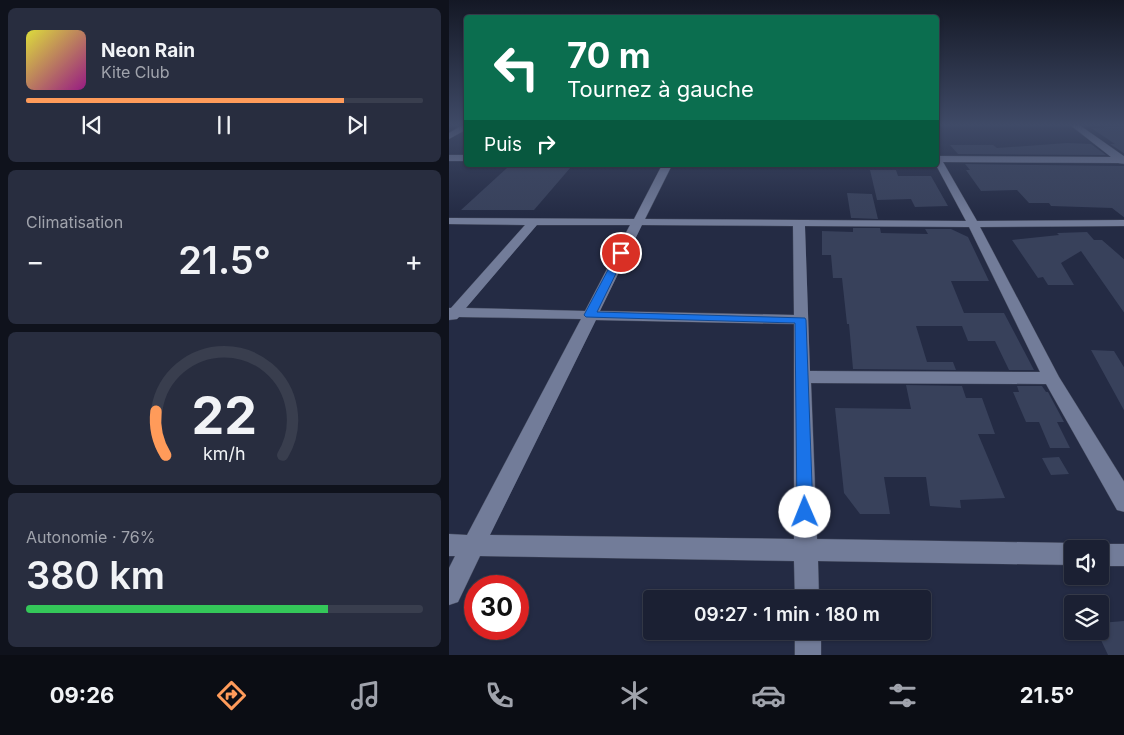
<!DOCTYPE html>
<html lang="fr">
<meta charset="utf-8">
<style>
:root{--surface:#1b2033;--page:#282d3f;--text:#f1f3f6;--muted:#a0a3ac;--line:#393e4e;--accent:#ff9b5a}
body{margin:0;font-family:Inter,sans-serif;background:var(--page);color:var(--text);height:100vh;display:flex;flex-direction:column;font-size:19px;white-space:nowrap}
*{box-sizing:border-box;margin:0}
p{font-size:16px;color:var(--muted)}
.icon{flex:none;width:28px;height:28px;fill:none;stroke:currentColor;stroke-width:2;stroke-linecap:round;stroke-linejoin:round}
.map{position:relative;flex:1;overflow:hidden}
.drawer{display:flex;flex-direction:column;gap:8px;padding:8px;background:#0f121c;width:449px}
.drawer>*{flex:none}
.top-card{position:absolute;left:15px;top:15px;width:475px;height:152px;border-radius:5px;box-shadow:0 1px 4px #0004,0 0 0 1px var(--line);background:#0b6e4f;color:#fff;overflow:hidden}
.buttons{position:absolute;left:615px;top:540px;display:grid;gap:10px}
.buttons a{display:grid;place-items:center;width:45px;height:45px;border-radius:5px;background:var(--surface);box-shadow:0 1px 4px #0004,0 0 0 1px var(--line);font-size:25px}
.speed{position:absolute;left:15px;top:575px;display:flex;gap:10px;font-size:25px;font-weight:700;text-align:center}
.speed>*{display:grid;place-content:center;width:65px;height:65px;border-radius:50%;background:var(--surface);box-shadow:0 1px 4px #0004,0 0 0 1px var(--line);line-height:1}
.speed .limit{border:8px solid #d22;background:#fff;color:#111}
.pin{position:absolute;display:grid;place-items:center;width:42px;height:42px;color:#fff;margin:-21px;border:2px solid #fff;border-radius:50%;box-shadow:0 1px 5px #0007}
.me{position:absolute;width:55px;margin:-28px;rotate:359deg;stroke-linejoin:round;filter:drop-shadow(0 0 4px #0008)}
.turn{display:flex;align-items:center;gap:18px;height:105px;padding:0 20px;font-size:22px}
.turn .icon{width:65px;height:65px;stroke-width:2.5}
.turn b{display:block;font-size:35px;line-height:42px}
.then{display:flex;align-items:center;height:48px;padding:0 20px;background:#0003;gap:10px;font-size:19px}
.big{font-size:38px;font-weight:600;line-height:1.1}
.drawer .tile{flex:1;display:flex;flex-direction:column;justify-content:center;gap:8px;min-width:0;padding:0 18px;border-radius:8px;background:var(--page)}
.drawer .dial{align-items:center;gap:0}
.dial svg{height:130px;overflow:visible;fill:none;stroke:var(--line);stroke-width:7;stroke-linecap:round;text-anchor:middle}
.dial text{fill:var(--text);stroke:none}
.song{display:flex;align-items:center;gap:15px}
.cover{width:60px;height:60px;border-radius:8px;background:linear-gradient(135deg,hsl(60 70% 55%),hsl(310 70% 35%))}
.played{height:5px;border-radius:2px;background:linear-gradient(90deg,var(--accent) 80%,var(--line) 80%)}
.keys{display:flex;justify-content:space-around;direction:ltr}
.heat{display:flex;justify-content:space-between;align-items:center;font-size:28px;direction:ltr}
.charge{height:8px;border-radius:4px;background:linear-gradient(90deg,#34c759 76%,var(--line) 0)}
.trip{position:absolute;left:194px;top:590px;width:288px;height:50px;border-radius:5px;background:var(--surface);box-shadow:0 1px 4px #0004,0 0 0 1px var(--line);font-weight:600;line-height:50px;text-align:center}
.tab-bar{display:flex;height:80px;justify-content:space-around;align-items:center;background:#0b0d14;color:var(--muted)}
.tab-bar .icon{width:35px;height:35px}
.tab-bar .current{color:var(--accent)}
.tab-bar b{font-size:22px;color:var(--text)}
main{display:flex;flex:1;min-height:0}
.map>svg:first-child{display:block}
.building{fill:#38415b}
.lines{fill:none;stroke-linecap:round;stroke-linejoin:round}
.minor-casing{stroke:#42485c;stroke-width:1}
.minor{fill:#727c99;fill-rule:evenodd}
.route{fill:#1a73e8;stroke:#114b97}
</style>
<main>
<section class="drawer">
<div class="tile">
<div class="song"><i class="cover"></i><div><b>Neon Rain</b><p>Kite Club</p></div></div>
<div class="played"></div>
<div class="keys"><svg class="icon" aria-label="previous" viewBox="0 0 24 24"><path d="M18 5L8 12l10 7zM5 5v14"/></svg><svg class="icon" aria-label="pause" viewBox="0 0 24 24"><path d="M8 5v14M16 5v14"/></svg><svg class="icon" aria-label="next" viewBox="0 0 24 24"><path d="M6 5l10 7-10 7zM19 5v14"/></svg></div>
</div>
<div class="tile"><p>Climatisation</p>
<div class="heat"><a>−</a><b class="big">21.5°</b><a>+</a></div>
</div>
<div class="tile dial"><svg viewBox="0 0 100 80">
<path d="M14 69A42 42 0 1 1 86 69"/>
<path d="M14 69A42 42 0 0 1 8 42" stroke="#ff9b5a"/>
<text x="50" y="56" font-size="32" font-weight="700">22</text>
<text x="50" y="72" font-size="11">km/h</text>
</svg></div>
<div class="tile"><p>Autonomie · 76%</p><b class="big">380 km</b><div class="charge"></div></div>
</section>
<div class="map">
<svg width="676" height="655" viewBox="0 0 676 655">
<rect width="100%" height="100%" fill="#242b44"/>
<!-- building -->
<path class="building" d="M676,126V154L661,144H666L642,128Z
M618,143L642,144L657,155L509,154L501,145H544L548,148Z
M516,164L676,166V218L663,208L602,206L600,203H580L568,190L532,191L517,170H521Z
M59,167H122L85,210H12Z
M421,170H447L449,176H482L499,206L466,207L462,199L428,200Z
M398,193L423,194L429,219L402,218Z
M404,228H431L432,233L479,234L476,229H502L519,237L540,281H502L515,313H555L585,370H560L546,341H519L513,326H467L478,362H504L507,370L404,369L400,324H398L393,278H384L382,255H373V231L404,232Z
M638,232L645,240H653L676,260V314L632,251L612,263L625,285H599L594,277L589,278L563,240L610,235L608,233Z
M642,350L665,351L676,369V412Z
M457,385L513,386L517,398H533L546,434H529L556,498L511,500L512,508L481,506L477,477H435L441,514H411L395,493L386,408L462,409Z
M568,386H593L597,392H599L615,422H608L621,448H601L590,422H577L564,392H570Z
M610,457L620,474L602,475L593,458Z
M676,621V655H659L651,638V623Z"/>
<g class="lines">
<!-- minor casing -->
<g class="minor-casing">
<path id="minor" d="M15,124H18V129L0,139V133Z
M620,124H629L676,157V164L669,163L494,162L528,221L676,220V226L531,227L610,377L676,483V512L668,510L597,384L362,383L368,539L624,543L632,546L633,549H624V565L369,561L370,599H346L345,561L31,556L9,602L0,605V568L6,556H0V534L18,535L132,319L10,317L8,319L0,320V308H2L76,225L0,224V218L185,219L213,165H223L196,219L517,221L487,165L488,156L662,157ZM88,225H181L136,311L17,308ZM193,225L344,226L345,315L151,311ZM356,226L520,227L591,372L361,371ZM147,320L345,324V539L41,535Z
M0,155H18V161H0Z
M651,544H676V566H651V549H642Z
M346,631H372V655H346Z"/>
</g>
<!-- minor -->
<use href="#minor" class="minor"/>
</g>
<!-- sky -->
<linearGradient id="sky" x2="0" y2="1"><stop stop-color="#141825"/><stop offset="0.58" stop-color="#3f4a67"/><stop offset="1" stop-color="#3f4a67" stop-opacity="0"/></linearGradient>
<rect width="676" height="215" fill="url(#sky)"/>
<!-- route -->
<path class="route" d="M172,250L177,253L148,312L356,318L357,320L364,512L362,517L356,519L350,517L348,512L346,323L137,317L135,315L168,253Z"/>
</svg>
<div class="buttons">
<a><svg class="icon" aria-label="sound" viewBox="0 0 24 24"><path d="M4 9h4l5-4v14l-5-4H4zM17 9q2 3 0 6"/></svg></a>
<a><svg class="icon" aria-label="layers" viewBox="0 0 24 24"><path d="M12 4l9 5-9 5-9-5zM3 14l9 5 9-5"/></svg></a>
</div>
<div class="speed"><div class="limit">30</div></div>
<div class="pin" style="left:172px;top:253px;background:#d93025"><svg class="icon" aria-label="arrive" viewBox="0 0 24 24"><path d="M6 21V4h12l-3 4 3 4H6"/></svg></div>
<svg class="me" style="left:356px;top:512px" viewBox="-20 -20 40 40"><circle r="19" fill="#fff"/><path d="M0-13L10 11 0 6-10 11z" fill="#1a73e8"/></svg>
<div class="trip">09:27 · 1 min · 180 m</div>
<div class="top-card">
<div class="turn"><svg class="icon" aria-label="left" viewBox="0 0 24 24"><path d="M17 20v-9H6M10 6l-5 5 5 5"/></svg><div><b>70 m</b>Tournez à gauche</div></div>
<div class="then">Puis<svg class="icon" aria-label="right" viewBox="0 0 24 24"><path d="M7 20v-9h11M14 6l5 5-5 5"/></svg></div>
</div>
</div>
</main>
<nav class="tab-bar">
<b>09:26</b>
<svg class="icon current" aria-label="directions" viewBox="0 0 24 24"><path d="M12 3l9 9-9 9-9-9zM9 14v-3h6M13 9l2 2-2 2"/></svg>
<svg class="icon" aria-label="music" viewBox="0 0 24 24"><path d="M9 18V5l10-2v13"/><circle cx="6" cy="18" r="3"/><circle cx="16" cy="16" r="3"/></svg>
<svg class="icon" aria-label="phone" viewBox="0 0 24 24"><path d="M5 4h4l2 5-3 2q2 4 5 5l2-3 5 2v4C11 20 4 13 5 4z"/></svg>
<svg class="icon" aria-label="climate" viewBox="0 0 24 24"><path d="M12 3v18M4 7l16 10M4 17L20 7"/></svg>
<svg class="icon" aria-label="car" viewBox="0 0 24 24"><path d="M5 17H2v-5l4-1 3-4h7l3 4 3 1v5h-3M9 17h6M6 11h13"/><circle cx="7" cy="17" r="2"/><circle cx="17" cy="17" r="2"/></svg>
<svg class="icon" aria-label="filters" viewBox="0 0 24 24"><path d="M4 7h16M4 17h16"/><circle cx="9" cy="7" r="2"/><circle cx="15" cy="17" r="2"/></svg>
<b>21.5°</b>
</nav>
